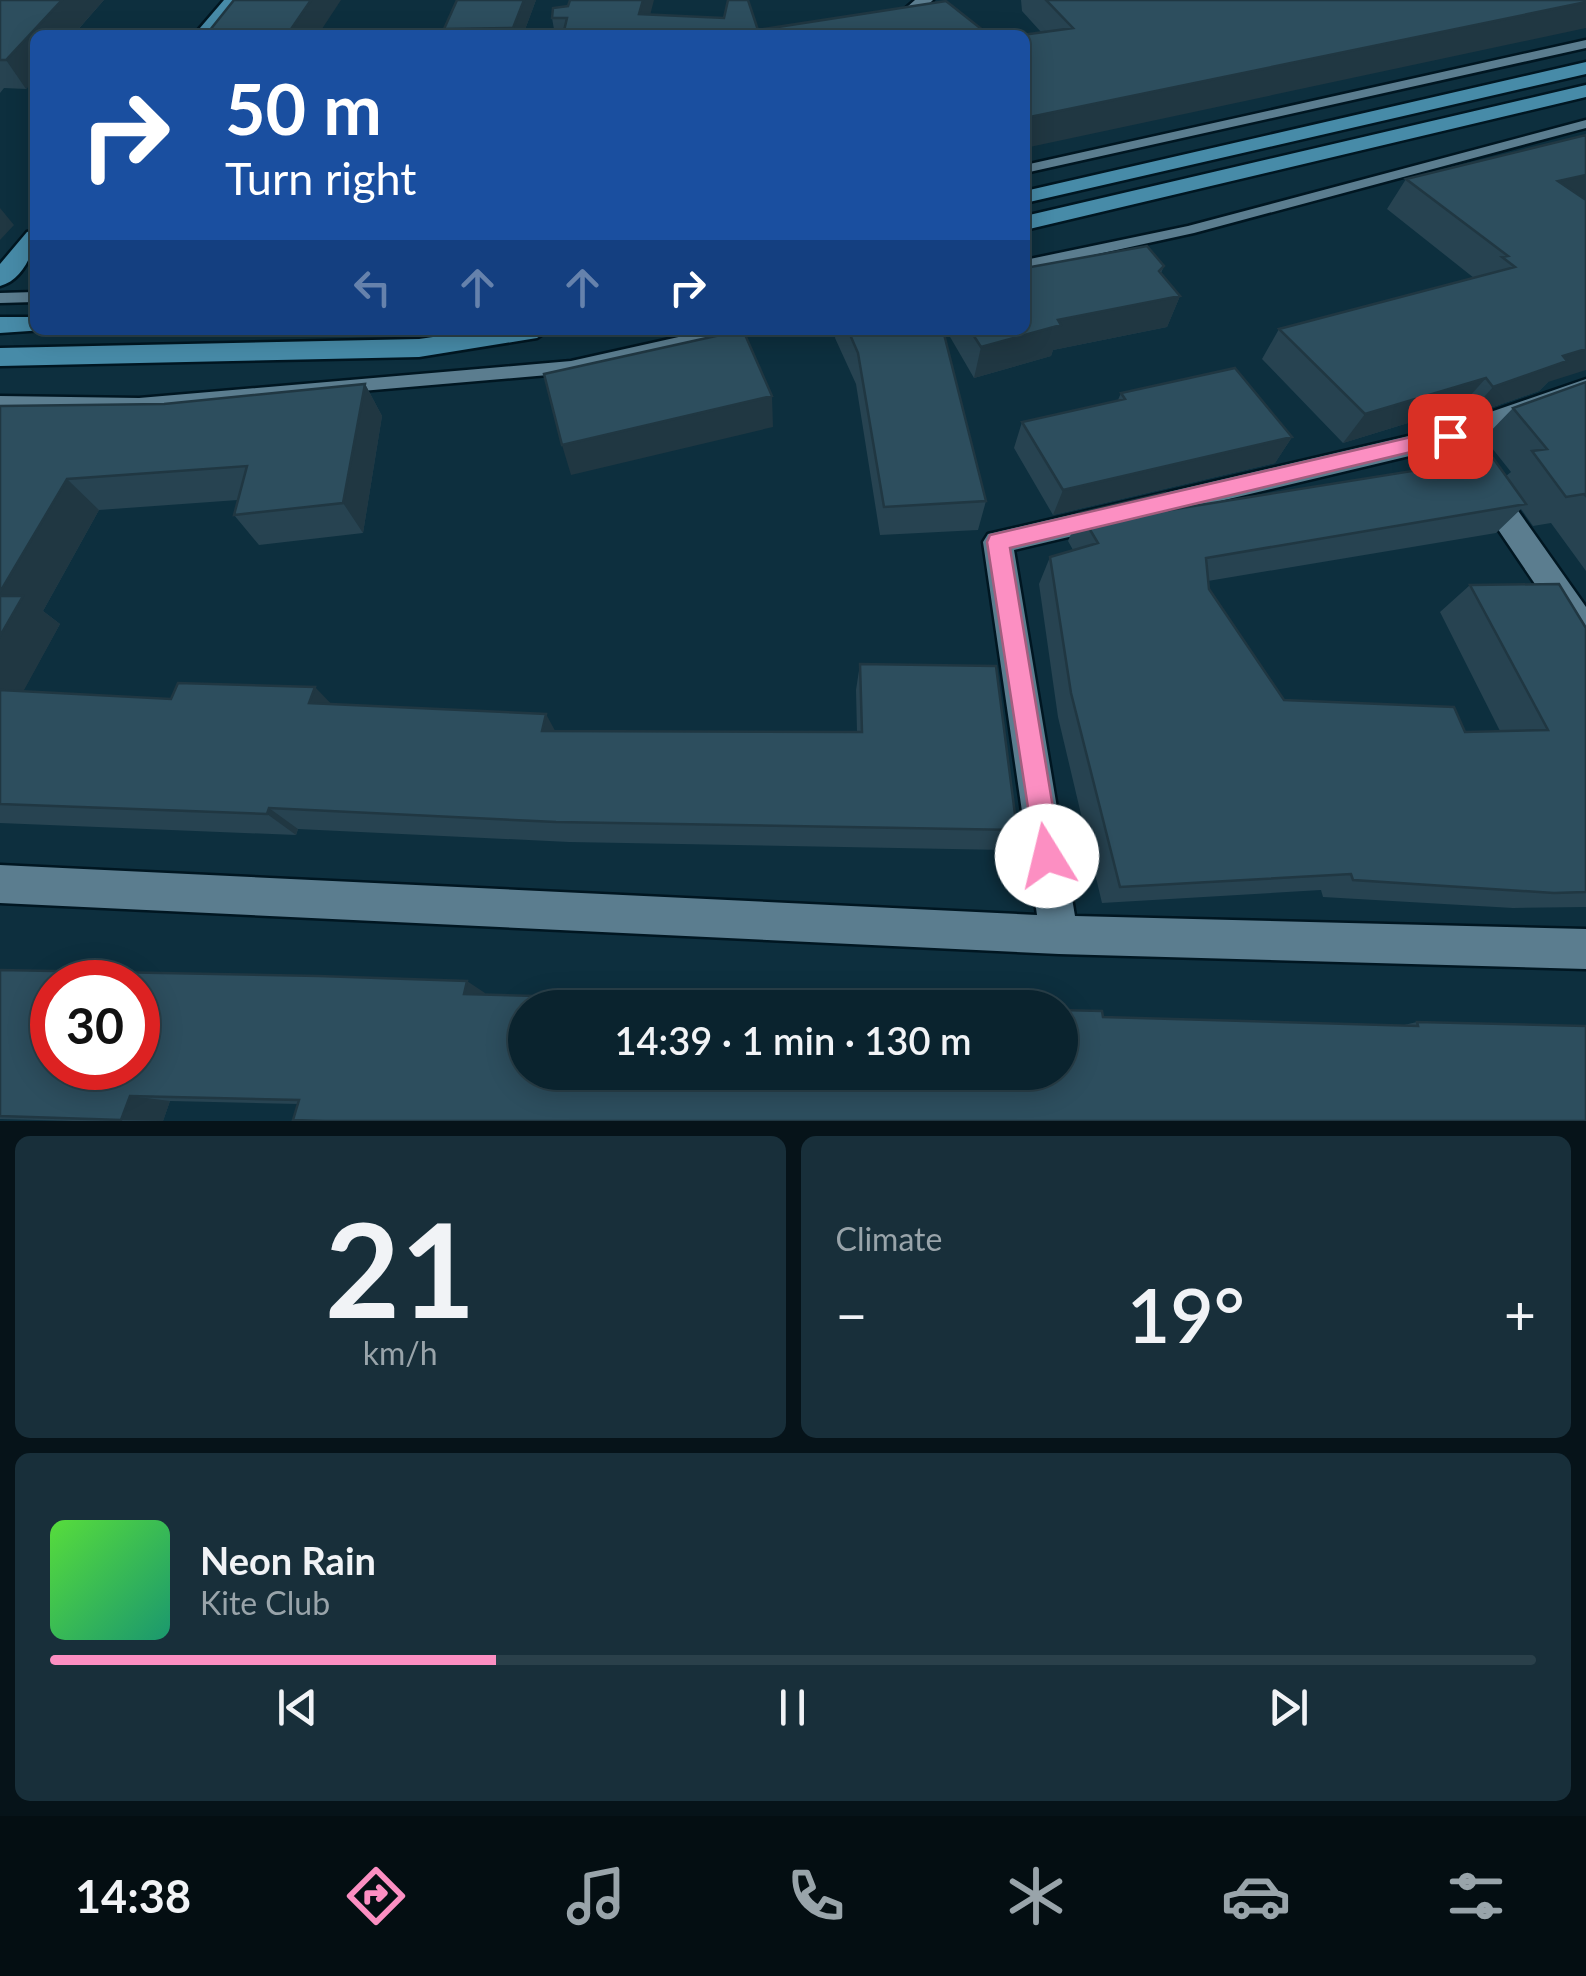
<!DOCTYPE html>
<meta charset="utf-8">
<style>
:root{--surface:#0a232e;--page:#182f3a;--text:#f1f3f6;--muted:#99a4aa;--line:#2a404a;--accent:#fc8fc2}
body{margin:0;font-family:Lato,sans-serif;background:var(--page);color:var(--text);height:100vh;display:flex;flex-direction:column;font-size:38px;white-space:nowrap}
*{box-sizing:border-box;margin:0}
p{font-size:32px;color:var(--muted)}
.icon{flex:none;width:55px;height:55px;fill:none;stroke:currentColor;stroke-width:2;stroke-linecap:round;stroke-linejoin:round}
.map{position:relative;height:1121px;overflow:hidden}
.panel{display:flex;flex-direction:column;gap:15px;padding:15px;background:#061319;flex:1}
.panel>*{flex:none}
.hud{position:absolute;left:30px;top:30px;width:1000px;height:305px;border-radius:15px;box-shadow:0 5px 25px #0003,0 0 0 2px var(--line);background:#1a4fa0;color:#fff;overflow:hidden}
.speed{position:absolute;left:30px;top:960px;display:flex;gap:20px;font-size:50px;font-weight:700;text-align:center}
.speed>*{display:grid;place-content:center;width:130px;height:130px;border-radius:50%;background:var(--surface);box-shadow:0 5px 25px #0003,0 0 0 2px var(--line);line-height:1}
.speed .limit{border:15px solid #d22;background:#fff;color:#111}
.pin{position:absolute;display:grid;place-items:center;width:85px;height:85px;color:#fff;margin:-42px;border-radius:20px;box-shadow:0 5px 15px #0006}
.me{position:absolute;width:110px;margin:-55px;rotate:351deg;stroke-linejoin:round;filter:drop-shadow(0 0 8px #0008)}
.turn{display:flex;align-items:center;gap:35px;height:210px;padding:0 30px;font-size:45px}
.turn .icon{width:130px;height:130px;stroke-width:2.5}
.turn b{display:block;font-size:70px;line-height:85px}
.lanes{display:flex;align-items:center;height:95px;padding:0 30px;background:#0003;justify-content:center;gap:50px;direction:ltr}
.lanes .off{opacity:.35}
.big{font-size:75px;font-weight:600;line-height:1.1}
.panel .card{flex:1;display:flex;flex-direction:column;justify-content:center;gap:15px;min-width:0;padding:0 35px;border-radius:15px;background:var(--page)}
.panel .dial{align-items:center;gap:0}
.dial b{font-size:130px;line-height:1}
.song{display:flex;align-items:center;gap:30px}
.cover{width:120px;height:120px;border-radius:15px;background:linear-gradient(135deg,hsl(110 70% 55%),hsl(160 70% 35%))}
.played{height:10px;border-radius:5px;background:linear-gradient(90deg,var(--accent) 30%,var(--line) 30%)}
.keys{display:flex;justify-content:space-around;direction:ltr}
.heat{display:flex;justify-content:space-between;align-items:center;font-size:55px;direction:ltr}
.panel .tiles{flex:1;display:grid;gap:15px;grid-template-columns:1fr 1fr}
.card:last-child{grid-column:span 2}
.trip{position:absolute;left:508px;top:990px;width:570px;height:100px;border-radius:50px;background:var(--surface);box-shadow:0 5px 25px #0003,0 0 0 2px var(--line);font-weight:600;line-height:100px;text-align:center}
.menu{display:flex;height:160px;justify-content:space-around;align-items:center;background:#040e12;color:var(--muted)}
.menu .icon{width:70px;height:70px}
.menu .active{color:var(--accent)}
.menu b{font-size:45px;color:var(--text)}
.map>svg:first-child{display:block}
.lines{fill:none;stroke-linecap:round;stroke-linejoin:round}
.service-casing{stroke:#001621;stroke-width:5}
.minor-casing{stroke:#001621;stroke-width:5}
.secondary-casing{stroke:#001621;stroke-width:5}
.service{fill:#5b7d8f;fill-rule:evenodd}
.minor{fill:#5b7d8f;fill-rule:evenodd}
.secondary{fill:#478ba8;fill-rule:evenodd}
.wall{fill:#274351}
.shaded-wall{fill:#203742}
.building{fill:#2d4e5e;stroke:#203742;stroke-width:2.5;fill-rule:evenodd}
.route{fill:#fc8fc2;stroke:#a45d7e;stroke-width:2.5}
</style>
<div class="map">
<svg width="1586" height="1121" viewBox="0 0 1586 1121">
<rect width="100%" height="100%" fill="#0d2f3e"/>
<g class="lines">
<!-- service casing -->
<g class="service-casing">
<path id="service" d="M1586,40V48L1025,173V165Z
M1586,120V128L1194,233L1025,270V260L1188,226Z
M35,292V302L0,303V293Z
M710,330H742L734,335L571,373L139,410L0,408V396L139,398L571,361Z"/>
</g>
<!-- minor casing -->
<g class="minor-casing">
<path id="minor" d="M915,0H933L901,31H889V23Z
M1586,379V398L1468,440L1586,607V647L1575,643L1443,448L1014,550L1075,916L1586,929V969L1059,954L0,903V865L1037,915L983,542L988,534L1447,427Z"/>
</g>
<!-- secondary casing -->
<g class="secondary-casing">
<path id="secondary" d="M224,0H241L212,35H194Z
M1586,62V74L1025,203V191Z
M1586,85V97L1025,230V216Z
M35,230C35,252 23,280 0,286V264L27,232Z
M0,317H35V330H44L0,333Z
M482,330H549L537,338L419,357L0,366V348L419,339Z"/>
</g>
<!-- service -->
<use href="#service" class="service"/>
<!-- minor -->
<use href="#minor" class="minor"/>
<!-- secondary -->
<use href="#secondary" class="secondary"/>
</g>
<!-- wall -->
<path class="wall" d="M0,0H104L26,89L4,88L0,93Z
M536,0L523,35H446L444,29Z
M1021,0H1586L1041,32L1022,11Z
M568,6L651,15L758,30L989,35H555L552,18Z
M1586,135L1548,382L1539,391L1467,416L1460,407L1343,443L1262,359L1279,329L1474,278L1387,209L1406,179Z
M1164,266L1161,273L1180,296L1167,327L1053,350L1051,356L974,378L946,330H1025Z
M836,330H943L986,501L978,530L880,535L856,384L835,338Z
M1586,382V571L1551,523L1533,526L1521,509L1496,533L1208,581L1209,589L1284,700L1465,732L1500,731L1440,612L1470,585L1586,628V907L1513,908L1323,897L1321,890L1102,903L1058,717L1039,584L1050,557L1073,550L1068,541L1080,513L1169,510L1506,476L1511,472L1484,438L1513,408Z
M365,384L382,416L363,533L259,545L234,515L238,500L99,510L43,611L60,624L23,691L171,699L332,704L555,731L857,732L856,690L860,664L1017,830L1005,850L569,842L298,829L296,835L0,823V406L164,404Z
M1121,393L1292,437L1275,463L1053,515L1014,448L1022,422L1118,400Z
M0,970L485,993V994L1103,1017L1404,1025L1417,1022L1586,1026L298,1104L170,1101L163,1121H72L0,1119Z"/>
<!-- shaded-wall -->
<path class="shaded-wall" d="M62,0H104L73,35H35V79L26,89L6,60Z
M311,0H341L318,35H287Z
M524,0H536L523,35H515L513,28Z
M643,0H654L645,35L639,14Z
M1586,2V28L1025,148V118Z
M1586,175V200L1558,181Z
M0,208L14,225L0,240Z
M1180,296L1167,327L1053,350L1051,356L974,378L981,347L1058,320Z
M1586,349V370L1548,382L1539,391L1467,416L1493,387L1563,356Z
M1486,378L1460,407L1343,443L1365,414Z
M365,384L382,416L363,533L343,503Z
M772,396L773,427L571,475L562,445Z
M1292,437L1275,463L1053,515L1063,490Z
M67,479L99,510L43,611L60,624L11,714L0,707V592Z
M315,687L339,712L309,703Z
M546,714L559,738L542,731Z
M269,808L298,829L296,835L267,814Z
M467,981L485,993L483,1004L464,994Z
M130,1096L170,1101L163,1121L121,1120Z"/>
<!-- building -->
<path class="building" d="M0,0H62L6,60H0Z
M234,0H311L287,35H206Z
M457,0H524L513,28L444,29Z
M570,0H643L639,14L724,18L728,0H748L758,30L946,1L989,35H563L567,18H552L553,8L568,6Z
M1046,0H1586V2L1025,118V35H1022L1073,28Z
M1586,135V175L1558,181L1586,200V349L1563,356L1567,361L1493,387L1486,378L1365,414L1279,329L1515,267L1502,257L1508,256L1406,179Z
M1147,246L1164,266L1159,271L1180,296L1058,320L1061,325L981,347L970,330H1025V268Z
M743,330L772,396L562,445L544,374Z
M848,330H943L986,501L884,507L858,353Z
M1235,368L1292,437L1063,490L1022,422L1125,399L1121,393Z
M1586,382V496L1584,494L1566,497L1532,451L1547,449L1513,408Z
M365,384L343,503L234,515L247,466L67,479L0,592V406L164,404Z
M1493,458L1526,504L1206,558L1209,589L1284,700L1454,707L1465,732L1548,730L1470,585L1559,584L1586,628V892L1554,893L1353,880L1351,874L1120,887L1071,693L1050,557L1098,543L1080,513L1165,493L1169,510Z
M0,596H23L0,636Z
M860,664L996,666L1017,830L556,822L269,808L267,814L0,804V690L171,699L178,683L315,687L309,703L546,714L542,731L862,732Z
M0,970L319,976L467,981L464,994L971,1008H525V1072H1060V1010L1102,1011L1103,1017L1418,1026L1417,1022L1586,1026V1121H325L293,1120L299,1100L130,1096L121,1120L0,1116ZM52,982H138V1068H52Z"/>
<!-- route -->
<path class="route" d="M1450,428L1457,430L1460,436L1457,441L1010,548L1061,856L1057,866L1047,870L1037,866L987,542L990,535Z"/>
</svg>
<div class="speed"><div class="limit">30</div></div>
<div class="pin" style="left:1450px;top:436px;background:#d93025"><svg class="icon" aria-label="arrive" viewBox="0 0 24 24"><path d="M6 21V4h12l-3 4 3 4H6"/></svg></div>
<svg class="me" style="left:1047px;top:856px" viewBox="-20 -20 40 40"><circle r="19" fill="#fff"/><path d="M0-13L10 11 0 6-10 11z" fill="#fc8fc2"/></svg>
<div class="trip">14:39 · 1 min · 130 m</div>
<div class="hud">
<div class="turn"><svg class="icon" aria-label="right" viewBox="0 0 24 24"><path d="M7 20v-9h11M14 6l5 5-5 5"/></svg><div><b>50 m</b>Turn right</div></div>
<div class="lanes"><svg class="icon off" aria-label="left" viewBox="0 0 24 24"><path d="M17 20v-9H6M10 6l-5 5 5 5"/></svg><svg class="icon off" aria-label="ahead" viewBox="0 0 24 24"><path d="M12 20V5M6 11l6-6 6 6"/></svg><svg class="icon off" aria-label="ahead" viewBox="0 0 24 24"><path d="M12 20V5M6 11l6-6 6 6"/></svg><svg class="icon" aria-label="right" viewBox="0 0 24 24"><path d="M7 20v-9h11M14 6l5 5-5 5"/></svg></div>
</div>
</div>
<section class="panel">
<div class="tiles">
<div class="card dial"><b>21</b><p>km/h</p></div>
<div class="card"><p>Climate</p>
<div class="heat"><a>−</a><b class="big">19°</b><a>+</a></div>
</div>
<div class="card">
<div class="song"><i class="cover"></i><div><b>Neon Rain</b><p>Kite Club</p></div></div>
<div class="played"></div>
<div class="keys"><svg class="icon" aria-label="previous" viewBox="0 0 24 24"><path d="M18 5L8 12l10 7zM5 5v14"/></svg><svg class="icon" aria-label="pause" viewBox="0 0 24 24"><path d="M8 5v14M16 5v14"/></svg><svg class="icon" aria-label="next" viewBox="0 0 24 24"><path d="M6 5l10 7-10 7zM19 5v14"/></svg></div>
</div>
</div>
</section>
<nav class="menu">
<b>14:38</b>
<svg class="icon active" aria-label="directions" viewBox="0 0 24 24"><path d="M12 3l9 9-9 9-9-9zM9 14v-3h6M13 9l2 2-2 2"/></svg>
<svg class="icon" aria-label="music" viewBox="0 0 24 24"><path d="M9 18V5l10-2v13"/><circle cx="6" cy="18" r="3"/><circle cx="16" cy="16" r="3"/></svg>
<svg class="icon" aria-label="phone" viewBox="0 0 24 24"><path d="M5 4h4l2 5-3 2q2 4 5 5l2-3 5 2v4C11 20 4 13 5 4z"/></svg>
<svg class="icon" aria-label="climate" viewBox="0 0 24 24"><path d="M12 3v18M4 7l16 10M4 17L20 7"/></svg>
<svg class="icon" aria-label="car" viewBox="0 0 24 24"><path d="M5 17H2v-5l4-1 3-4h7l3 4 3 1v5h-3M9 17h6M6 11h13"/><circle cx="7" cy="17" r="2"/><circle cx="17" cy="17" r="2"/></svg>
<svg class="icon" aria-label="filters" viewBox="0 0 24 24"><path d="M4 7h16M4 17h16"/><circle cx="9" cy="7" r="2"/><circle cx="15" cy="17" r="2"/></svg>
</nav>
